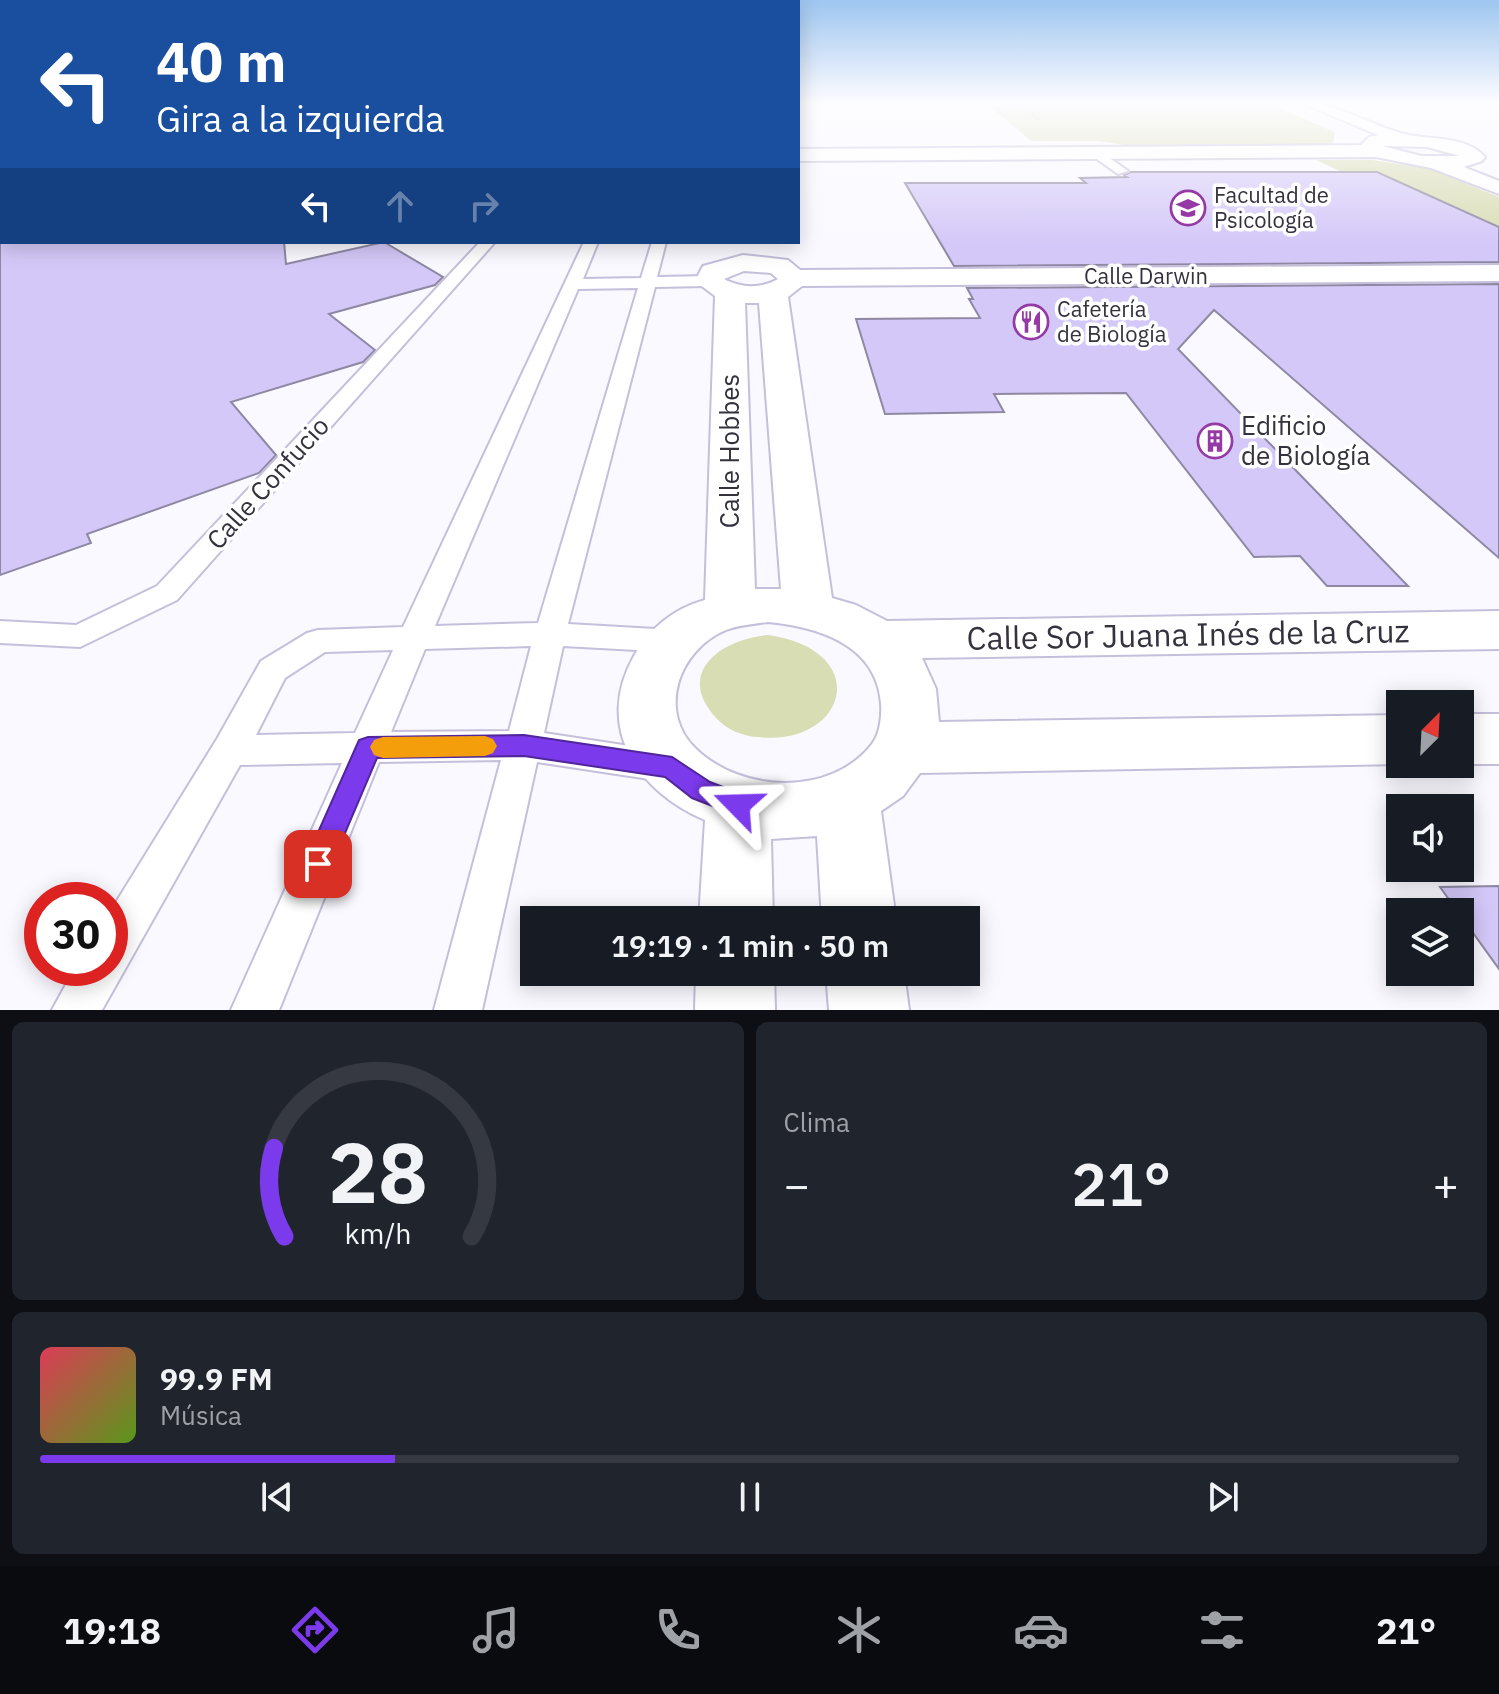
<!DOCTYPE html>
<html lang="es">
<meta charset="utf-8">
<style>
:root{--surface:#171b24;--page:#20242c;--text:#f1f3f6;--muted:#9ea1a6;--line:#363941;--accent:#7c3aed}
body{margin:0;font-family:"IBM Plex Sans",sans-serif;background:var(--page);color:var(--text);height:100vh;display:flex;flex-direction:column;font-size:30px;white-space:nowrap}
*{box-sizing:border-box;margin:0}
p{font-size:26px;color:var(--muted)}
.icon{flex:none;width:44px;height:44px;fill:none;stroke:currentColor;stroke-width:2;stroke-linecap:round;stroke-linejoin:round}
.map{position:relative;height:1010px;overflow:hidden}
.sheet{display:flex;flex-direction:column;gap:12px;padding:12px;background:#0d0f14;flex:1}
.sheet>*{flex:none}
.guide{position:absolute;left:0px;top:0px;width:800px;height:244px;box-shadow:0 4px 20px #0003;background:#1a4fa0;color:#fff;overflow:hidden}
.needle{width:52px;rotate:24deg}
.tools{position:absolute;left:1386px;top:690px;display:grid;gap:16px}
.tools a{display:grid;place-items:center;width:88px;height:88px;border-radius:0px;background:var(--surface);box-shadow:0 4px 20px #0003;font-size:40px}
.speed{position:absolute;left:24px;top:882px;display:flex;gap:16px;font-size:40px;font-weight:700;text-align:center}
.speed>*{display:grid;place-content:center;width:104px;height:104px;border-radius:50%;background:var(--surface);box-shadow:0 4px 20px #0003;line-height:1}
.speed .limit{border:12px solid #d22;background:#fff;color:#111}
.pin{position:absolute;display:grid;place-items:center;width:68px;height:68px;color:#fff;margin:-34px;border-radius:16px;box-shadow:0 4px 12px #0006}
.me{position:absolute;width:88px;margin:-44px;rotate:292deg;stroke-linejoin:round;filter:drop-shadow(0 0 6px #0008)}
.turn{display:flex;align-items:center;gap:28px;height:168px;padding:0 24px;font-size:36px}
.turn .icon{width:104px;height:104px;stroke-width:2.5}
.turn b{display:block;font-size:56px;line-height:68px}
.lanes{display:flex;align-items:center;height:76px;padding:0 24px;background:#0003;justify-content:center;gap:40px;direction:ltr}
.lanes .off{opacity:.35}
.big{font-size:60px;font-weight:600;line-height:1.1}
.sheet .tile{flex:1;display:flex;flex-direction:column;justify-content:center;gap:12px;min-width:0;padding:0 28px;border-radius:12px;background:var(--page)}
.sheet .dial{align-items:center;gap:0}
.dial svg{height:208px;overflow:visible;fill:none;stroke:var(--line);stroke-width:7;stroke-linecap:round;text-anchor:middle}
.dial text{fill:var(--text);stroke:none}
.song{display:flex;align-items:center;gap:24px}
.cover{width:96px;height:96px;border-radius:12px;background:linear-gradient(135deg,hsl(350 70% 55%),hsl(90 70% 35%))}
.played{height:8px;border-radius:4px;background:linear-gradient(90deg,var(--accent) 25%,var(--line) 25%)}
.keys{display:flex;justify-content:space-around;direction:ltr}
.heat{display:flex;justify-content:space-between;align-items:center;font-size:44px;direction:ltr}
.sheet .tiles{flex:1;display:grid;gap:12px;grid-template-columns:1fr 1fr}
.tile:last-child{grid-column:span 2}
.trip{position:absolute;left:520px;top:906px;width:460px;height:80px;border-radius:0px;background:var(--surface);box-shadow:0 4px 20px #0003;font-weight:600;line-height:80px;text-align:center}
.menu{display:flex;height:128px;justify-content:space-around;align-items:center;background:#090b0e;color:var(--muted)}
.menu .icon{width:56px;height:56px}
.menu .selected{color:var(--accent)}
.menu b{font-size:36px;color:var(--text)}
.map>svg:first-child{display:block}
.green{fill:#d8ddb4}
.building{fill:#d4c8f8;stroke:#8f88a3;stroke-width:2}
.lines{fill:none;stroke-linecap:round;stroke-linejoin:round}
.lane-casing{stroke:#c5bfdb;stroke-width:4}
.street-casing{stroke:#c5bfdb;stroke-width:4}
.path{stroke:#908e98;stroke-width:2;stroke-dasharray:1 2;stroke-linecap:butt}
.lane{fill:#fff;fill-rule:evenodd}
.street{fill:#fff;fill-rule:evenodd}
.route{fill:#7c3aed;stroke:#51269a;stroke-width:2}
.slow{fill:#f59e0b}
.labels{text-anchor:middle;stroke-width:7;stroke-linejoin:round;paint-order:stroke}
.far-poi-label{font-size:22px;fill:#35323e;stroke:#fff;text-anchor:start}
.far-street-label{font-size:22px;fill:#35323e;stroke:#fff}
.poi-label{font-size:26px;fill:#35323e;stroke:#fff;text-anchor:start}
.street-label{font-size:26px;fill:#35323e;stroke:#fff}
.near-street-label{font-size:32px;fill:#35323e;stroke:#fff}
</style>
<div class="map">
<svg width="1499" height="1010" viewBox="0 0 1499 1010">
<rect width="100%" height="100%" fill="#faf9ff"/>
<!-- green -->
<path class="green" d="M986,103H1258L1272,105L1335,132L1333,144L1124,145L1099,141H1031Z
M1316,160H1373L1431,169L1499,197V227L1377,172H1342Z
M768,635C874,650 848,747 757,737C743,736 728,730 718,720C673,674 720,639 768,635Z"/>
<!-- building -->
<path class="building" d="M1131,172H1377L1499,227V262L954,266L905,183H1086L1080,178L1127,177L1124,175Z
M0,242H284L286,264L384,242L443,277L435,285L329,314L375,350L363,362L231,402L276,455L259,473L87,534L91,543L0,575Z
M1499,284V558L1214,310L1178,349L1408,586H1327L1300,556L1254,557L1126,393L994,394L1004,412L885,414L856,319L980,318L969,299H973L967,288Z
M1499,886V969L1440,887Z"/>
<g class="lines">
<!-- lane casing -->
<g class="lane-casing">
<path id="lane" d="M0,116H2V122H0Z
M1090,150H1098L1128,171L1118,174L1090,154Z
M0,202H2V210H0Z
M480,242H495L177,600L80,647L0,643V621L76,625L157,586Z
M584,242H598L583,279L641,278L652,242H666L657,277L709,276L717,281L709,286L655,287L568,624L673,630L684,633L689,641L684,649L673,652L563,646L544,733L669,752L682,756L688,767L682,778L669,782L537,762L482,1010H434L501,760L379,762L279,1010H231L342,763L240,765L102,1010H52L75,968H110V912L217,739L261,661L307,633L318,630L403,627ZM638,288L538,623L435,626L578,289ZM531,646L509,731L391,732L425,649ZM393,650L355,733L256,735L285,678L325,652Z"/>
</g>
<!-- street casing -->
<g class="street-casing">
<path id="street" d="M1302,103C1341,103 1371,127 1409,135C1433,140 1467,136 1485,157L1482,161L1464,167L1499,181V194L1431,168L1376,157L798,161V149L1361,145L1369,137L1378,135ZM1382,146L1427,147L1460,156H1422Z
M0,153H2V165H0Z
M743,255L788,260L800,270L1499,265V281L802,286L788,297L832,598L856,605L887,621L1499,611V649L922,658L936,689L939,722L1400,715L1402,764L920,773L903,796L881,811L896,920H822L817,836L771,839L773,920H699L705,820C637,791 594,727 634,656C650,628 673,609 705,600L715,296L695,281L703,266ZM744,271L771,273L778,279C761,289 741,288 724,279ZM745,303H759L781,589H755ZM768,622C818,627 876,644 881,703C882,716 880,734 872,744C831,797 742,793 696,749C657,712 678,650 726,630C739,625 754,624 768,622Z
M1460,714H1499V764H1460Z
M696,972H774L775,1010H695Z
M826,972H904L909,1010H829Z"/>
</g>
<!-- path -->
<path class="path" d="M1016,103L1039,120"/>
<!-- lane -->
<use href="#lane" class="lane"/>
<!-- street -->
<use href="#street" class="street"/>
</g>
<!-- sky -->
<linearGradient id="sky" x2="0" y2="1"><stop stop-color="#9ec6f0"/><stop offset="0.42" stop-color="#fdfcff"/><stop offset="1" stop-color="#fdfcff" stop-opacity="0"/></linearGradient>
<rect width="1499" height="244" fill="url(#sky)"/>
<!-- route -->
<path class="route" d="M524,735L672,757L710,782L747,796L751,805L747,813L738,816L692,798L665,777L524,756L377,758L328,873L318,877L308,873L304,864L359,740L368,737Z"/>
<!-- slow -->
<path class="slow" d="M485,736L493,739L497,746L493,753L485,756L383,758L374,755L370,747L374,740L383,737Z"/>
<!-- icons -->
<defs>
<g id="university-ring" transform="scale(1.8)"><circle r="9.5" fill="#fff" stroke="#953aa5" stroke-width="1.5"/><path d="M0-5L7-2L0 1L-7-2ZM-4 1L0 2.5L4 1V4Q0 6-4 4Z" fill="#953aa5"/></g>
<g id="restaurant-ring" transform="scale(1.8)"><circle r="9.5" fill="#fff" stroke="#953aa5" stroke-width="1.5"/><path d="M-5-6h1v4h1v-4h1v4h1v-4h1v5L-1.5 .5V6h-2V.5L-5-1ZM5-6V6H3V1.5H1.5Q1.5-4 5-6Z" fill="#953aa5"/></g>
<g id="building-ring" transform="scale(1.8)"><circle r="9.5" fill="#fff" stroke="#953aa5" stroke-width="1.5"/><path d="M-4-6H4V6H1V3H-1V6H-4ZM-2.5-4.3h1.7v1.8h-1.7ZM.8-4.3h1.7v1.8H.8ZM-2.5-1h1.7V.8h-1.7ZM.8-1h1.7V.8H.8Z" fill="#953aa5"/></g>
</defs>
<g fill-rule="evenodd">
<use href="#university-ring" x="1188" y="208"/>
<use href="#restaurant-ring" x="1031" y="322"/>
<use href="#building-ring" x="1215" y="441"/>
</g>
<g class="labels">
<!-- far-poi labels -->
<g class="far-poi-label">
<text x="1214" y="203">Facultad de<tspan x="1214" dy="25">Psicología</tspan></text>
<text x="1057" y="317">Cafetería<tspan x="1057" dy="25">de Biología</tspan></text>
</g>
<!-- far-street labels -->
<g class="far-street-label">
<text x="1146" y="284">Calle Darwin</text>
</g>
<!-- poi labels -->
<g class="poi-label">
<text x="1241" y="435">Edificio<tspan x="1241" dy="30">de Biología</tspan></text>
</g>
<!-- street labels -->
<g class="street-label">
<text transform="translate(730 451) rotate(-90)" y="9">Calle Hobbes</text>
<text transform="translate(268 483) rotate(-48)" y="9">Calle Confucio</text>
</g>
<!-- near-street labels -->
<g class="near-street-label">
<text transform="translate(1188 635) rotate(-1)" y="11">Calle Sor Juana Inés de la Cruz</text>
</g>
</g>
</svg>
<div class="tools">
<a><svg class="needle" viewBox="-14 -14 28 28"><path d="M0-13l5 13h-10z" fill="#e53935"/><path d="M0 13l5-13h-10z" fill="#9ea1a6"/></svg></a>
<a><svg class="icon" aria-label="sound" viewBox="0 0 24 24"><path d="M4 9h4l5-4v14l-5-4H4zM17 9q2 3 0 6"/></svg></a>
<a><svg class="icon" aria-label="layers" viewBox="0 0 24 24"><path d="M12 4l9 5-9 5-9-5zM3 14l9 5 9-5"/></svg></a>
</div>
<div class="speed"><div class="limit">30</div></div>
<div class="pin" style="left:318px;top:864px;background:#d93025"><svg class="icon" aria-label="arrive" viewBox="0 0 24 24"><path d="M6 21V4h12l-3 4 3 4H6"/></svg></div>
<svg class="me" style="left:738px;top:805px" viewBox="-20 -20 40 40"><path d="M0-17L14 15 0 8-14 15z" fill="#7c3aed" stroke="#fff" stroke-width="4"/></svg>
<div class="trip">19:19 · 1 min · 50 m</div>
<div class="guide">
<div class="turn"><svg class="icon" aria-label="left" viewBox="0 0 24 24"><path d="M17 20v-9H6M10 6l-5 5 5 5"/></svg><div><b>40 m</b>Gira a la izquierda</div></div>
<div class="lanes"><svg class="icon" aria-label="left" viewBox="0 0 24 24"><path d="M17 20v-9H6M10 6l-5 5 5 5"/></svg><svg class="icon off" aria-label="ahead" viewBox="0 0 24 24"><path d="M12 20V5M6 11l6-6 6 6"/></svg><svg class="icon off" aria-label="right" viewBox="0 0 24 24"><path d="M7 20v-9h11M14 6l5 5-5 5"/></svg></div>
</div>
</div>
<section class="sheet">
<div class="tiles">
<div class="tile dial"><svg viewBox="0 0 100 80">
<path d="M14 69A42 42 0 1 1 86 69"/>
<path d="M14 69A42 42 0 0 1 10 35" stroke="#7c3aed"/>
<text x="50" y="56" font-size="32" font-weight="700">28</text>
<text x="50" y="72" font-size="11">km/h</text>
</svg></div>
<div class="tile"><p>Clima</p>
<div class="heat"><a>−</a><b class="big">21°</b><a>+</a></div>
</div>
<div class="tile">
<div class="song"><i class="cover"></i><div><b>99.9 FM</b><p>Música</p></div></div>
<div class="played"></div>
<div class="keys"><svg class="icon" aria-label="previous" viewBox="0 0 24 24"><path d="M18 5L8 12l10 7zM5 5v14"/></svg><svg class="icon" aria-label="pause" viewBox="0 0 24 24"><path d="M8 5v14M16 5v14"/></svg><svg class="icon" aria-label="next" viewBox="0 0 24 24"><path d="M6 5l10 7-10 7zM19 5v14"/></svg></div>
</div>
</div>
</section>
<nav class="menu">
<b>19:18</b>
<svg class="icon selected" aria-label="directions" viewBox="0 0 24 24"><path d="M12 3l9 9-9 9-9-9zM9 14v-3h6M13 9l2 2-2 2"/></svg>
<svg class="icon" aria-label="music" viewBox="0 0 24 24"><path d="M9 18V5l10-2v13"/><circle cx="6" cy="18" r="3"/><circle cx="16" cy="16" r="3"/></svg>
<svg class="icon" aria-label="phone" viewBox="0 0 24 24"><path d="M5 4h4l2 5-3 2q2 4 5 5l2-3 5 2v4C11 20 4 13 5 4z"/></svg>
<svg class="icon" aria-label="climate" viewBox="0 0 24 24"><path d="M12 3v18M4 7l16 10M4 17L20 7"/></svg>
<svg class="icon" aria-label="car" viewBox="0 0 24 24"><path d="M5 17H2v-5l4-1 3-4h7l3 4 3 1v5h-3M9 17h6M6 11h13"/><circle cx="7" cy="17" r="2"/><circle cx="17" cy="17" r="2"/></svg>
<svg class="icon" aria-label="filters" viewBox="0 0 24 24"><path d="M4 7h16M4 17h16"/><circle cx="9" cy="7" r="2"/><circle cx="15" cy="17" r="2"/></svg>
<b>21°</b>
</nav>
